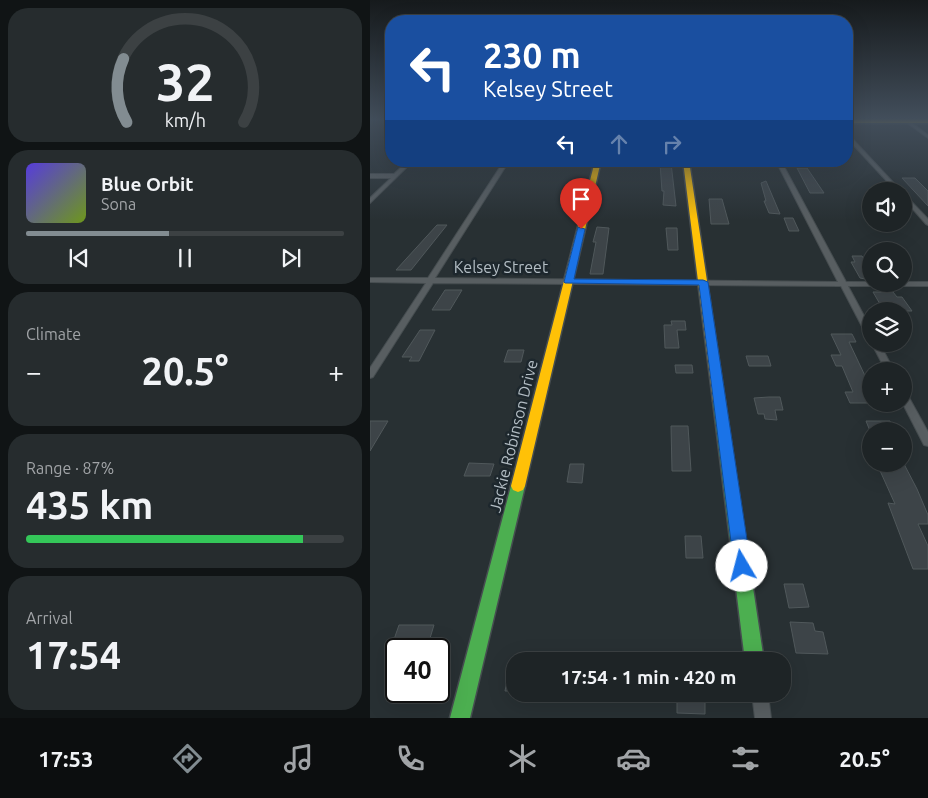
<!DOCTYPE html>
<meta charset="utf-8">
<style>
:root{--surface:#1e2426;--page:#262c2e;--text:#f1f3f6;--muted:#a1a4a7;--line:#3c4143;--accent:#828c91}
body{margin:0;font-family:Ubuntu,sans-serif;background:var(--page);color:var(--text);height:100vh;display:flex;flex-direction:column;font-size:19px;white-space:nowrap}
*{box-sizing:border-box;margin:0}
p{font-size:16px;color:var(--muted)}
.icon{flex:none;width:28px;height:28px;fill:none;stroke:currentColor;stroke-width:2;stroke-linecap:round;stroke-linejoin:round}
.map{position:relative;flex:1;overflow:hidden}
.sheet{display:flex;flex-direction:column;gap:8px;padding:8px;background:#101415;width:370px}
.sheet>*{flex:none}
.guide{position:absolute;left:15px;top:15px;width:468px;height:152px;border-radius:20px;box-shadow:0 5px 20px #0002,0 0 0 1px var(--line);background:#1a4fa0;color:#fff;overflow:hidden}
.controls{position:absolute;left:492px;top:182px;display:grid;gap:10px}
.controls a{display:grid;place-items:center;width:50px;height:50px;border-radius:50%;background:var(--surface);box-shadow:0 5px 20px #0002,0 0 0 1px var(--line);font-size:25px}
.speed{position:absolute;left:15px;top:638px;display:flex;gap:10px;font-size:25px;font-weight:700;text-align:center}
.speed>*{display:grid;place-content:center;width:65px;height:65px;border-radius:50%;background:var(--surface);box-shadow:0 5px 20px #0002,0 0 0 1px var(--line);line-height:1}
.speed .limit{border:2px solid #111;border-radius:8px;background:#fff;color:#111}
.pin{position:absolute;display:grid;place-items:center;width:42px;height:42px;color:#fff;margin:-51px -21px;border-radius:50% 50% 50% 0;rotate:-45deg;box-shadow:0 0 5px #0007}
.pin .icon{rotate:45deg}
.me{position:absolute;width:55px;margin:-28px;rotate:352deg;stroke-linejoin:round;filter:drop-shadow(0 0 4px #0008)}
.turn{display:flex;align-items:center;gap:18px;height:105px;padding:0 15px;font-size:22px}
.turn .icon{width:65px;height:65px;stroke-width:2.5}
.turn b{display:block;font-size:35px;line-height:42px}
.lanes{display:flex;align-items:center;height:48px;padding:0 15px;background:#0003;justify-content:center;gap:25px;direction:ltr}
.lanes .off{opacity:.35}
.big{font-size:38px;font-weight:700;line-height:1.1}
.sheet .widget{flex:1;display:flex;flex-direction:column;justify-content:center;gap:8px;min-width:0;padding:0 18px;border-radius:20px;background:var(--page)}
.sheet .dial{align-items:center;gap:0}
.dial svg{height:130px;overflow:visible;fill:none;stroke:var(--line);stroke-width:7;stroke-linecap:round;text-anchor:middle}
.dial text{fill:var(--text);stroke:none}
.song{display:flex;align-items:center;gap:15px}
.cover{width:60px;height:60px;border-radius:8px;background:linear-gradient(135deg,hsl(250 70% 55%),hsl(80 70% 35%))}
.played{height:5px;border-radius:2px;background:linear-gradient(90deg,var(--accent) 45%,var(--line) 45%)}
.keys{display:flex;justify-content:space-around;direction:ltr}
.heat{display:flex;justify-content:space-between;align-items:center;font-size:28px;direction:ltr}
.charge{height:8px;border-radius:4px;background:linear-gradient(90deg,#34c759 87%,var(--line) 0)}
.trip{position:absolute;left:136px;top:652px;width:285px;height:50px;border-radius:20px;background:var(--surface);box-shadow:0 5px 20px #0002,0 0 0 1px var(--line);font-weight:700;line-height:50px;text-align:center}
.dock{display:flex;height:80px;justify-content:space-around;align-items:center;background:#0c0e0f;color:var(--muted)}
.dock .icon{width:35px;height:35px}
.dock .on{color:var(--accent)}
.dock b{font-size:22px;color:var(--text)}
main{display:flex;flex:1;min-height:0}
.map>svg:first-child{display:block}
.building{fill:#3d4448;stroke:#50585b}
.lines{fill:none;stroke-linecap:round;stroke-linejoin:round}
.street-casing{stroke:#464d50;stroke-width:2}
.fast-casing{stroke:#464d50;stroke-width:3}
.slow-casing{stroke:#464d50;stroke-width:3}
.street{fill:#585e61;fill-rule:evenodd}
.fast{fill:#4caf50;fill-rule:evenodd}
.slow{fill:#ffc107;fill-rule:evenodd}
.route{fill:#1a73e8;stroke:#114b97}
.labels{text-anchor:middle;stroke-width:5;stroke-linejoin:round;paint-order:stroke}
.street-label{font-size:16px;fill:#b3bdc4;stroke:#1d272d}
</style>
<main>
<section class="sheet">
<div class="widget dial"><svg viewBox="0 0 100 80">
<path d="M14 69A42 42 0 1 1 86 69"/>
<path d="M14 69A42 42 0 0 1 12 30" stroke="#828c91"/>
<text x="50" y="56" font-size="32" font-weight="700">32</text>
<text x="50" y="72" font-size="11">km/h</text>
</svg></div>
<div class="widget">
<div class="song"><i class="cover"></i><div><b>Blue Orbit</b><p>Sona</p></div></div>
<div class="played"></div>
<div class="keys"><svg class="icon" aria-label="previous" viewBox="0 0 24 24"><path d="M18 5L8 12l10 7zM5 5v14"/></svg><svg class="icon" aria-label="pause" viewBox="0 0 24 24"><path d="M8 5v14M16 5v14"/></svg><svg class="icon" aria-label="next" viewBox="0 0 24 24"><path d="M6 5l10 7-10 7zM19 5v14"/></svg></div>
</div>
<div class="widget"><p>Climate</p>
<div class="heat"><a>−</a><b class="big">20.5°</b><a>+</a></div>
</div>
<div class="widget"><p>Range · 87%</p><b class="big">435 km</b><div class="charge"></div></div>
<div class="widget"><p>Arrival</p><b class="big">17:54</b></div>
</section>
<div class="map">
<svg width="558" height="718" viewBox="0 0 558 718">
<rect width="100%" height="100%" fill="#283033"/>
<!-- building -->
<path class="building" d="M290,163H301L306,206L293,205L294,191H292Z
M427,168H437L454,193H440Z
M532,178H545L558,191V206Z
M396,181L410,214L399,213L394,201H396L391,183Z
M339,199H352L359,224H341Z
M414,218H423L429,231H419Z
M67,225H77L41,270H26Z
M227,227L239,228L233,274H220L226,242H223Z
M296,228H307L308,250H298Z
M482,256H492L501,271V280L490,278L481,262H485Z
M75,290H92L80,310H62Z
M503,292H523L527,297H532L542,311H514Z
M301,321H315L316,330H307L309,348H295L294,325H302Z
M50,330H65L49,361H39L42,357H32Z
M461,334H482L486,342H479L497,380L501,384V403H480L475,392H483L472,366H466L461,355H471Z
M138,350H154L151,362H134Z
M376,356H398L401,366H379Z
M305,365H322L323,373H306Z
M399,397H410L413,410H405L407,420L395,419L394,414H388L384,398Z
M0,421H18L0,451Z
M496,421H520L524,431H500Z
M301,426H318L321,471H302Z
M99,463L124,464L120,476H94Z
M200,464H214L212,483L197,482Z
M507,464H534L547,489L558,515V524H548L558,546V569H543L518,503L525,504Z
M315,536H331L333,558H316Z
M414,584H433L439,607L419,608Z
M420,622L443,623L445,631L453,632L458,654L426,653Z
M29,625H64L57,648H21Z
M141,659H145V691H135Z
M307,694H335V714L307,713Z"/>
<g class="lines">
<!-- street casing -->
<g class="street-casing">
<path id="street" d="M536,120H538L558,135V138L536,122Z
M476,133H477L531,191H526L476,137Z
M38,161H43L0,203V198L21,178H0V174H24Z
M134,161H139L65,278L468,282L406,161H411L476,282H501V284H505L501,286H478L501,329V338L497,336L471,286L63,283L3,377L0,378V368L56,283L0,282V278H58Z
M534,194L558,219V225L556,224L534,199Z
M534,282H558V286H515L511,284H534Z
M502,344H510L524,371H516Z
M534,393L537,394L558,432V446L554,445L533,404Z
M382,694H398L401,718H385Z"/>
</g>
<!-- fast casing -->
<g class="fast-casing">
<path id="fast" d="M349,397L353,398L355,401L394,661H375L343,401L345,398Z
M148,480L153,482L155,486L100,718H80L141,486L143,482Z"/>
</g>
<!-- slow casing -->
<g class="slow-casing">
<path id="slow" d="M476,119H558V123H476Z
M225,161H231L155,486L153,490L148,492L143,490L141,486Z
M313,161H319L355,401L353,404H345L343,401Z"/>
</g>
<!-- street -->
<use href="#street" class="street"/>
<!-- fast -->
<use href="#fast" class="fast"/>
<!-- slow -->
<use href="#slow" class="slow"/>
</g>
<!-- sky -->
<linearGradient id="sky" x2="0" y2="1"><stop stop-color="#161a1c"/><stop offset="0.54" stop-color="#424e5b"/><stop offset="1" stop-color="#424e5b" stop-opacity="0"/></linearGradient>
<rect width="558" height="220" fill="url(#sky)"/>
<!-- route -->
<path class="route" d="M208,227L215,229L204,279L333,280L338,282L381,566L378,572L372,575L366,572L364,566L329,285L195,283L194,282Z"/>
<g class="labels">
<!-- street labels -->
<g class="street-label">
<text x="131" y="273">Kelsey Street</text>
<text transform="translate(143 436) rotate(-76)" y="6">Jackie Robinson Drive</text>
</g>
</g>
</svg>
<div class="controls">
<a><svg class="icon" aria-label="sound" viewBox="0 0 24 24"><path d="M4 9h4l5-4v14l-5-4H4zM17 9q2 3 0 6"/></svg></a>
<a><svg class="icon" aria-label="search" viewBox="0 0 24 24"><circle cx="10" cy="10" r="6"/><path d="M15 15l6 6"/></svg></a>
<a><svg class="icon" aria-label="layers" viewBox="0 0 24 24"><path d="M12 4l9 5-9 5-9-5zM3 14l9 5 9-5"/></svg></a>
<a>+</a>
<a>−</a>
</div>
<div class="speed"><div class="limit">40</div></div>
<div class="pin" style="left:211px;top:229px;background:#d93025"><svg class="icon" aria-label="arrive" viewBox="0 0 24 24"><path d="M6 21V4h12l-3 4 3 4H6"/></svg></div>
<svg class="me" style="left:372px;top:566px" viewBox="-20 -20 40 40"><circle r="19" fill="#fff"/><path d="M0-13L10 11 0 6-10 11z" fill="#1a73e8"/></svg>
<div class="trip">17:54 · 1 min · 420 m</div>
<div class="guide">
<div class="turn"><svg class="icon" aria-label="left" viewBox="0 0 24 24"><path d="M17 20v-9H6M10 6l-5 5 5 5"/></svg><div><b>230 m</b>Kelsey Street</div></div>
<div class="lanes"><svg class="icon" aria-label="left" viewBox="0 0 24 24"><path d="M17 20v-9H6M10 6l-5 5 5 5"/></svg><svg class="icon off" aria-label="ahead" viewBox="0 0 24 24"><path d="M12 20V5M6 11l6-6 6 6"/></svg><svg class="icon off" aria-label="right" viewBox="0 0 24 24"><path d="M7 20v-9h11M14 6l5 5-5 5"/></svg></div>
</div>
</div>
</main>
<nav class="dock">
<b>17:53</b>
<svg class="icon on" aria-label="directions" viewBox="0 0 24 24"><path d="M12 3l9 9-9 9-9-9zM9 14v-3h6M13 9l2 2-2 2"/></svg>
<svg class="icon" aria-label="music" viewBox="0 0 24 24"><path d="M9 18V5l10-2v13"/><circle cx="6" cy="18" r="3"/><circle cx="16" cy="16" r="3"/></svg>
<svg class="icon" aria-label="phone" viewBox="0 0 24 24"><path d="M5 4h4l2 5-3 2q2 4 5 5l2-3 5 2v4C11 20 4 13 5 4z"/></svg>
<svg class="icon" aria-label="climate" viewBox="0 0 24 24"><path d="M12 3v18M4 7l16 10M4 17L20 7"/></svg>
<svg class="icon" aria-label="car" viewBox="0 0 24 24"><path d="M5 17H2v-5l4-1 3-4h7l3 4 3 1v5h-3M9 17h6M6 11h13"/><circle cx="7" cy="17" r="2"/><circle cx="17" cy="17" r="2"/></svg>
<svg class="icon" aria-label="filters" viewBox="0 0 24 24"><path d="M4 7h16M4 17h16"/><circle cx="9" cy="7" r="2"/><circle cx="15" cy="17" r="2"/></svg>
<b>20.5°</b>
</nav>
